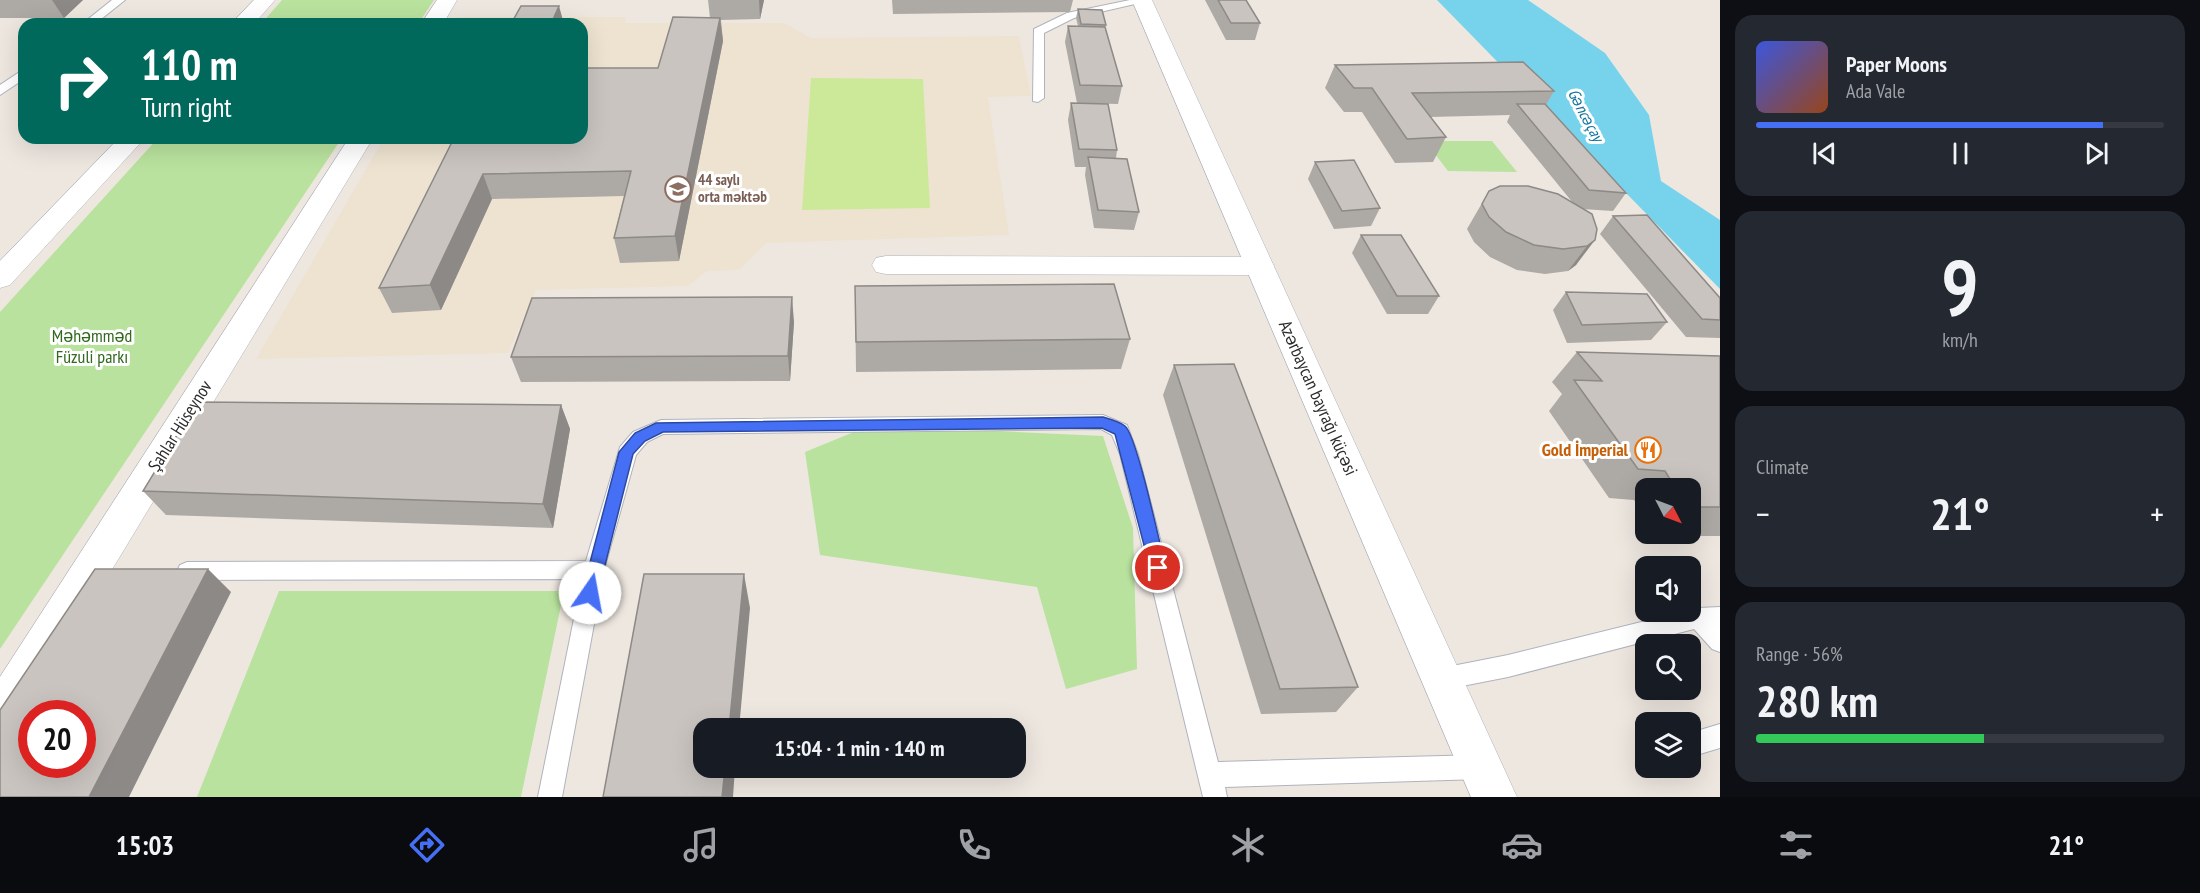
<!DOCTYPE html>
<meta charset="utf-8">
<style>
:root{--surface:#171b24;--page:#242831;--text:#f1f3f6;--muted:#9ea1a6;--line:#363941;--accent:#4570f5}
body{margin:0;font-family:"PT Sans Narrow",sans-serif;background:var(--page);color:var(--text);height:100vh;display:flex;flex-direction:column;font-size:22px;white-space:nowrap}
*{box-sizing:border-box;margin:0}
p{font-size:20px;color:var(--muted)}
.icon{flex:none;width:33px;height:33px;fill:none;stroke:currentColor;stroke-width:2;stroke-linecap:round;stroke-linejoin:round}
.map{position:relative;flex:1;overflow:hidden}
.side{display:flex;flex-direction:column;gap:15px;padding:15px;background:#0d0f14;width:480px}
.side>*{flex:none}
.guide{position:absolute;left:18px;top:18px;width:570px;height:126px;border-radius:18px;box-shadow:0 6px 24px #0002;background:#00695c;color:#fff;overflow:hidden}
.needle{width:39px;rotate:132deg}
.buttons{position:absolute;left:1635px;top:478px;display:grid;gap:12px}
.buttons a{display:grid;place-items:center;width:66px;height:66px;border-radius:12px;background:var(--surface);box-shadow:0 6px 24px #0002;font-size:30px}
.speed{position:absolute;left:18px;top:700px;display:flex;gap:12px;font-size:30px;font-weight:700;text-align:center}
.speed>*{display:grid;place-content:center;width:78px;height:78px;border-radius:50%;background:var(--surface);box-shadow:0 6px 24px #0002;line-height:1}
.speed .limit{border:9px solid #d22;background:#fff;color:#111}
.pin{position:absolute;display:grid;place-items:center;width:51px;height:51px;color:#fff;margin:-26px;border:3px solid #fff;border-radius:50%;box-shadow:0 2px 6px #0007}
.me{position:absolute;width:66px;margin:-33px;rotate:12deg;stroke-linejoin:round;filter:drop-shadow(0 0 4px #0008)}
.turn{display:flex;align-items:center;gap:21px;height:126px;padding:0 24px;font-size:27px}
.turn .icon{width:78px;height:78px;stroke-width:2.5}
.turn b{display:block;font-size:42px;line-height:51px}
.big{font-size:45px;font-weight:700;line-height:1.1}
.side .card{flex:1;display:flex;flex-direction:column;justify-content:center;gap:9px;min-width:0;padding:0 21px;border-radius:18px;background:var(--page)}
.side .dial{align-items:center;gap:0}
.dial b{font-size:78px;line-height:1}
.song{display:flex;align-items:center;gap:18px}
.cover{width:72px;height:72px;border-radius:9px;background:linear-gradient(135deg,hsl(230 70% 55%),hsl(20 70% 35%))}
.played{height:6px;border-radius:3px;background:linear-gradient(90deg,var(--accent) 85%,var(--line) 85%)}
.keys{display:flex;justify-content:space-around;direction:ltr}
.heat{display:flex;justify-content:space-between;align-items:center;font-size:33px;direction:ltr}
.charge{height:9px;border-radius:4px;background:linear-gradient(90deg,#34c759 56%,var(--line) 0)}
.trip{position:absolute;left:693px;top:718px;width:333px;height:60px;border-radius:18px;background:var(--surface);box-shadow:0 6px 24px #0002;font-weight:700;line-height:60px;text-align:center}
.dock{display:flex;height:96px;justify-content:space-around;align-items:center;background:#090b0e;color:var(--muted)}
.dock .icon{width:42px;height:42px}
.dock .on{color:var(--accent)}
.dock b{font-size:27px;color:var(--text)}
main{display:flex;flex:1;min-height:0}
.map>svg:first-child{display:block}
.education{fill:#eee3d0}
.green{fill:#b9e29e}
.pitch{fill:#cce99a}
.water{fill:#77d3ec}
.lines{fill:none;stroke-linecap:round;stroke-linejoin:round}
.lane-casing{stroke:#b0b3bd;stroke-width:2}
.street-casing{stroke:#b0b3bd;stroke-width:1}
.secondary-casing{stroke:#b0b3bd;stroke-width:1}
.lane{fill:#fff;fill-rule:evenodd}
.street{fill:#fff;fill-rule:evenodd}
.secondary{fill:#fff;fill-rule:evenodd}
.wall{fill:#ada9a4}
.shaded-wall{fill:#8d8986}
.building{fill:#c9c4bf;stroke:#8d8986;stroke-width:1.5;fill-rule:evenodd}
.route{fill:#4570f5;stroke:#2d499f;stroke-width:1.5}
.labels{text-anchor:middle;stroke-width:6;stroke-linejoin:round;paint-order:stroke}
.far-education-label{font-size:15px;font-weight:bold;fill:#785e54;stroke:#fff;text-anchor:start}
.far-water-label{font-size:16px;font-style:italic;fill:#11749c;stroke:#fff}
.park-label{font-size:18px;fill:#31691d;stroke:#fff}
.street-label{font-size:18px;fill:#2d2d2d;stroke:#fff}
.food-label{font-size:18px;font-weight:bold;fill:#c56008;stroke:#fff;text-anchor:end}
</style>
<main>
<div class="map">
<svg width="1720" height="797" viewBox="0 0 1720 797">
<rect width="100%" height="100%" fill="#eee7e0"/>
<!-- education -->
<path class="education" d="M457,17H626L625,23H784L811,38L1019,36L1031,96L988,97L1009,235L766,243L739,270L707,271L688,286L536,290L508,353L256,359L384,138H582V24H453Z"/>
<!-- green -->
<path class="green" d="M282,0H434L418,24H261Z
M158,138H342L0,649V312Z
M1425,141H1492L1517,172L1448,171Z
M871,425L1103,436L1133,528L1137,669L1066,689L1037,587L820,555L805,452Z
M279,591H564L521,797H197Z"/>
<!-- pitch -->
<path class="pitch" d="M811,78L923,79L930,208L802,210Z"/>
<!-- water -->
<path class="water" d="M1437,0H1528L1605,53L1649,115L1661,181L1720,220V289Z"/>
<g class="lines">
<!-- lane casing -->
<g class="lane-casing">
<path id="lane" d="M112,0H125L95,24H82Z
M1130,0L1148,1L1074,18L1044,33V98L1038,102L1033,101L1034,29L1067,13Z
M24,69V79L0,95V85Z
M1103,415L1127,425L1138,454L1218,762L1481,755L1490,758L1493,767L1490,776L1481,779L1225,787L1227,797H1203L1120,454L1112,435L1101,429L663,434L647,442L636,455L604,570L562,797H538L582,579L187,580L180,577L177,571L180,565L187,562L586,561L620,447L633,432L661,420Z
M1720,607V652L1712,649L1694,629L1508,677L1442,690L1434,687L1431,679L1434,671L1442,668L1508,655L1698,608Z
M1720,724V748L1690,757V733Z"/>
</g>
<!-- street casing -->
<g class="street-casing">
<path id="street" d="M254,0H275L254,24H231Z
M437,0H457L443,24H421Z
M119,138H145L10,285L0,288V261Z
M349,138H373L15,730L0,736V677Z
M886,256L1260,257L1270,259L1274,266L1270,273L1260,275L886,274L876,272L872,265L876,258Z"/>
</g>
<!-- secondary casing -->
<g class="secondary-casing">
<path id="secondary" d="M1132,0H1152L1517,797H1471Z"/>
</g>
<!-- lane -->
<use href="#lane" class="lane"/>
<!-- street -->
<use href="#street" class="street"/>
<!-- secondary -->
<use href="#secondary" class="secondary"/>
</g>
<!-- wall -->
<path class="wall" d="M0,0H83L64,18H0Z
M708,0H764L760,19L721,20L723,41L679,261L620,263L614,238L624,196L492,199L441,310L392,313L379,288L454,138L658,68L710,18Z
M892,0H1073L1070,12L893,14Z
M1205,0H1246L1260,23L1255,40H1226Z
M1078,9L1106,25L1105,27L1122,86L1118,104L1077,103L1065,42L1068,26H1078L1076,18Z
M1335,65L1554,91L1546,105L1626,193L1613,211L1582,209L1597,229L1576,265L1568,271L1545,274L1517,270L1490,257L1474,242L1467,229L1489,191L1573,203L1507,122L1510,115L1430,117L1446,137L1433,162L1395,163L1362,112H1344L1325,88Z
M1071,103L1117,150L1116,158L1139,212L1134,230L1094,228L1085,175L1086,167H1075L1068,120Z
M1315,162L1380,208L1371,226L1334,229L1308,179Z
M1613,216L1720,298V338L1686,337L1600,234Z
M1361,235L1439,296L1428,314H1387L1352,253Z
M855,286L1130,339L1121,369L856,372Z
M1566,292L1667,322L1651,340L1567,343L1553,310Z
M794,322L790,381L521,382L511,357Z
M1577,352L1720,356V536H1655L1654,534H1690V489H1646V520L1634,500L1609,498L1549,411L1562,394L1552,382Z
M1174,365L1358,687L1336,712L1261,714L1163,395Z
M561,405L570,429L553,528L166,515L143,491Z"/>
<!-- shaded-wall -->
<path class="shaded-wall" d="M52,0H83L64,18Z
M759,0H764L760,19Z
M559,6L564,24H551Z
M720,18L723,41L679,261L675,236Z
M483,174L492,199L441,310L430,285Z
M1595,240L1576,265L1568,271L1587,246Z
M792,297L794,322L790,381L788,356Z
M561,405L570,429L553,528L543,504Z
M208,569L231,592L129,797H89Z
M744,574L750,608L739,729H729Z
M725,768H735L733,797H722Z"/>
<!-- building -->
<path class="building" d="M1218,0H1246L1260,23H1231Z
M521,6H559L551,24H511Z
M1078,9L1102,10L1106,25L1081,24Z
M673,17L720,18L675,236L614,238L631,171L483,174L430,285L379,288L454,138H582V68H658Z
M1068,26L1105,27L1122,86L1080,85Z
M1523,62L1554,91L1412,93L1446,137L1407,139L1372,88H1354L1335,65Z
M1071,103L1108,104L1117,150L1079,149Z
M1517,104H1545L1626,193L1589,190Z
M1088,157L1127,159L1139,212L1098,210Z
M1354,160L1380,208L1342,211L1315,162Z
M1500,186H1528L1558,194L1592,214L1597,229L1595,240L1587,246L1563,249L1534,245L1506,232L1489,217L1482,204L1489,191Z
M1647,215L1720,298V320L1702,319L1613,216Z
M1361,235H1401L1439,296H1397Z
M1114,284L1130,339L856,342L855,286Z
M1566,292L1647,294L1667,322L1582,325Z
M792,297L788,356L511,357L532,298Z
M1577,352L1720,356V507H1690V489H1676L1665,471L1638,469L1574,380L1602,381Z
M1234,364L1358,687L1280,689L1174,365Z
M197,402L561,405L543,504L143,491Z
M95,569H208L89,797H0V710ZM32,714H82V765H32Z
M644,574H744L729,729H704V768H725L722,797H603Z"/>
<!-- route -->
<path class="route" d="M1103,417C1110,419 1120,422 1125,426C1137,436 1160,546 1166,568L1163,573H1152L1150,568L1115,434L1102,428L663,432L645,441L633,454L598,593L596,598L590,600L584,598L582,593L619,452L635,433L656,423Z"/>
<!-- icons -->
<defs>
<g id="school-ring" transform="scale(1.35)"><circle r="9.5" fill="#fff" stroke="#8d6e63" stroke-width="1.5"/><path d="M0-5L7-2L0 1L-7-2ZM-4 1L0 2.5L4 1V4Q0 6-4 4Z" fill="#8d6e63"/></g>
<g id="restaurant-ring" transform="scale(1.35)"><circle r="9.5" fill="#fff" stroke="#e8710a" stroke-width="1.5"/><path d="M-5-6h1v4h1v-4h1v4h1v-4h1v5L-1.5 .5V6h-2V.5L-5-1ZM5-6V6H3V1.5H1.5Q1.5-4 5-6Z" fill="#e8710a"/></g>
</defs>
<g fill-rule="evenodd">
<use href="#school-ring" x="678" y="189"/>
<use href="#restaurant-ring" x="1648" y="450"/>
</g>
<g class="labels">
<!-- far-education labels -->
<g class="far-education-label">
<text x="698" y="185">44 saylı<tspan x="698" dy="17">orta məktəb</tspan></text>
</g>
<!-- far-water labels -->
<g class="far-water-label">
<text transform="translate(1586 115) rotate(62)" y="6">Gəncəçay</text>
</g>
<!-- park labels -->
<g class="park-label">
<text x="92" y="342">Məhəmməd<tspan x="92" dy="21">Füzuli parkı</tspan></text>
</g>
<!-- street labels -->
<g class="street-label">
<text transform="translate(1318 398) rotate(66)" y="6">Azərbaycan bayrağı küçəsi</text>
<text transform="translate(180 426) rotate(-58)" y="6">Şahlar Hüseynov</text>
</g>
<!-- food labels -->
<g class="food-label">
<text x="1628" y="456">Gold İmperial</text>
</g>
</g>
</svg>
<div class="buttons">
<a><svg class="needle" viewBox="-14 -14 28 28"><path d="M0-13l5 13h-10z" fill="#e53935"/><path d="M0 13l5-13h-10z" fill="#9ea1a6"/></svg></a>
<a><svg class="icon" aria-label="sound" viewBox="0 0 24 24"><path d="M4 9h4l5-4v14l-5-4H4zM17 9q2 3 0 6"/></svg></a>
<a><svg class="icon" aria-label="search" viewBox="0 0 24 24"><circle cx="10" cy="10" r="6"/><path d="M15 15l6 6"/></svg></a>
<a><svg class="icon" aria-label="layers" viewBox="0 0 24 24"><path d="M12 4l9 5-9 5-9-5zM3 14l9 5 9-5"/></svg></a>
</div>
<div class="speed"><div class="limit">20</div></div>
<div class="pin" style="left:1158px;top:568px;background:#d93025"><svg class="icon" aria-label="arrive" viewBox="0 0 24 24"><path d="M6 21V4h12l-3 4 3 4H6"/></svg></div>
<svg class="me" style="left:590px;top:593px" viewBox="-20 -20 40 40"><circle r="19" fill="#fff"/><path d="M0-13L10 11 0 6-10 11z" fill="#4570f5"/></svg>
<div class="trip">15:04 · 1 min · 140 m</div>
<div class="guide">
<div class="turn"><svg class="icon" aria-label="right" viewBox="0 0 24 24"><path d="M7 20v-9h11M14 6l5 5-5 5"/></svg><div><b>110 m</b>Turn right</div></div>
</div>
</div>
<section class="side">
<div class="card">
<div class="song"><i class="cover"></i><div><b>Paper Moons</b><p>Ada Vale</p></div></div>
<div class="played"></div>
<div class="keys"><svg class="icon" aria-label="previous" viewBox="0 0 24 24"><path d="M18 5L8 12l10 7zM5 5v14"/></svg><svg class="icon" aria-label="pause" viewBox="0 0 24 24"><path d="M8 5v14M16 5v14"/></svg><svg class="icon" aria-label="next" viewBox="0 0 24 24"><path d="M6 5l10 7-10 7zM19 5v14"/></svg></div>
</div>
<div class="card dial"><b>9</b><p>km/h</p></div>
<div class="card"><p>Climate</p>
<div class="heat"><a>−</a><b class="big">21°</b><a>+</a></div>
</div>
<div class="card"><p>Range · 56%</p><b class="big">280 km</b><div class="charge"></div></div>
</section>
</main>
<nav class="dock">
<b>15:03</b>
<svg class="icon on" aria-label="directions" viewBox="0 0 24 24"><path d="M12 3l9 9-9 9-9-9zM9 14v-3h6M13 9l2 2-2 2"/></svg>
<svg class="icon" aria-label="music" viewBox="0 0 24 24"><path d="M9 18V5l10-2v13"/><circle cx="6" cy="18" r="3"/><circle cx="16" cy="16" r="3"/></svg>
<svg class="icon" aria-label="phone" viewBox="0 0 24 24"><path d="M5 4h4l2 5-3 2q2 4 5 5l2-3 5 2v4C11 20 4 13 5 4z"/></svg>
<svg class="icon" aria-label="climate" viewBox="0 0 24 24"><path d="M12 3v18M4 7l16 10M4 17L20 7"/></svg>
<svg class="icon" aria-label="car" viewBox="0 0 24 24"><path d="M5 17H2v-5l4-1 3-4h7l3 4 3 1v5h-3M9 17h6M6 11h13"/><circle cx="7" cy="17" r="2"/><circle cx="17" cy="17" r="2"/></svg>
<svg class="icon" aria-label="filters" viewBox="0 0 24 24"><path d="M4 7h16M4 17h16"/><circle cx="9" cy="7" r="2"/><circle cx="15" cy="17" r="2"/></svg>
<b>21°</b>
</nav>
